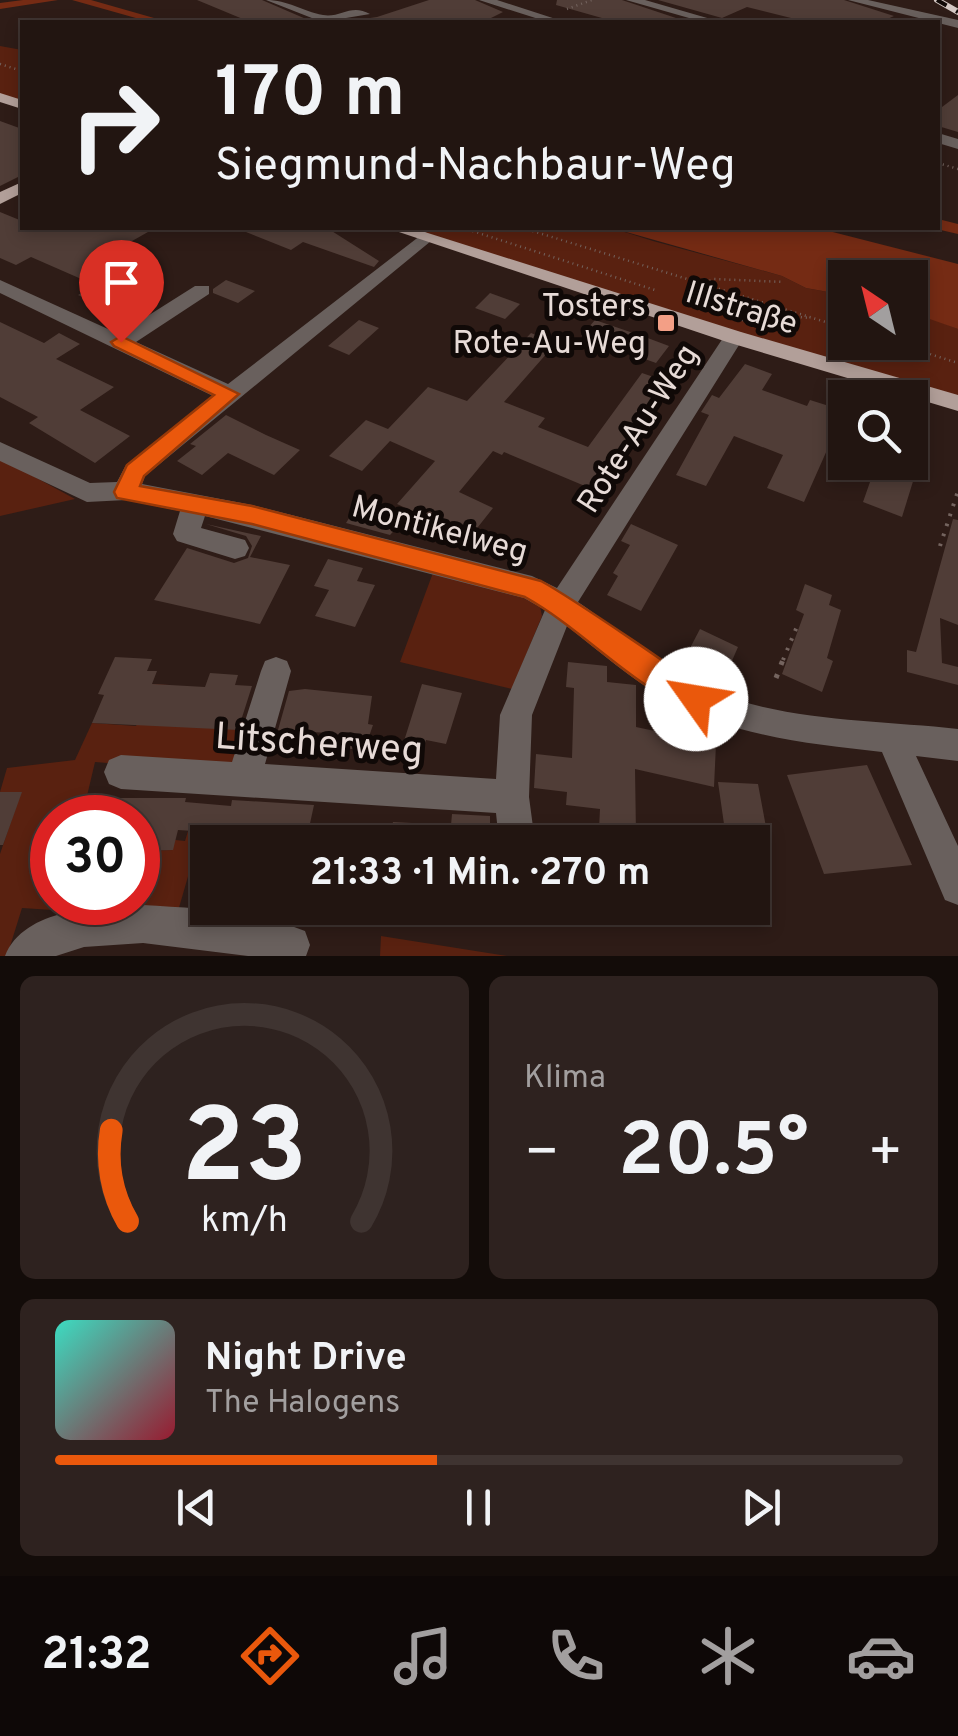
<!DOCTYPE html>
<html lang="de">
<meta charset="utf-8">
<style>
:root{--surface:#221511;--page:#2e221f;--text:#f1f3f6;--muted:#a29f9f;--line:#3f3431;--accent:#ea580c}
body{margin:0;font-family:Overpass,sans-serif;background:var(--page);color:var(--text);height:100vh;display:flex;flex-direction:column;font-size:38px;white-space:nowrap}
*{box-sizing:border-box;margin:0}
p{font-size:32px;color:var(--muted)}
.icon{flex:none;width:55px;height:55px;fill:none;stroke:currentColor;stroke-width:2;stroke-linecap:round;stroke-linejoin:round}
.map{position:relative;height:956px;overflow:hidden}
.panel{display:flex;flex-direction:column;gap:20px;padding:20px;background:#130c09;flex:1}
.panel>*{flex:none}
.top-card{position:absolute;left:20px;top:20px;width:920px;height:210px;border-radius:0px;box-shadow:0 5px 15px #0003,0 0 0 2px var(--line);background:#221511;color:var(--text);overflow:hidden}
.needle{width:65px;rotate:325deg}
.controls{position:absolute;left:828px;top:260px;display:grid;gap:20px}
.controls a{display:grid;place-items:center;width:100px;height:100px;border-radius:0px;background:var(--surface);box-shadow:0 5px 15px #0003,0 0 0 2px var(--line);font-size:50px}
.speed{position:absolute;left:30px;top:795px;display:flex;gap:20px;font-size:50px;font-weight:700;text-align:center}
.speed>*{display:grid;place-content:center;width:130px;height:130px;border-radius:50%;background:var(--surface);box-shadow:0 5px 15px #0003,0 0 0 2px var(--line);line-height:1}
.speed .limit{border:15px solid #d22;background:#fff;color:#111}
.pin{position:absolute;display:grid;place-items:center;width:85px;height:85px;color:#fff;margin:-102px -42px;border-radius:50% 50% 50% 0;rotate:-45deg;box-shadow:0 0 10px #0007}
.pin .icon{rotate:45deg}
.me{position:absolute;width:110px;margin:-55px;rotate:302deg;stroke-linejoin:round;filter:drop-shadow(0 0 8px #0008)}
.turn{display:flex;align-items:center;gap:35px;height:210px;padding:0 30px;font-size:45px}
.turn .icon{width:130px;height:130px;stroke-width:2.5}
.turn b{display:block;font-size:70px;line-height:85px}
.big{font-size:75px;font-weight:700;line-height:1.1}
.panel .card{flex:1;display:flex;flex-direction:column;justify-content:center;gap:15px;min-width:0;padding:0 35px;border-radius:15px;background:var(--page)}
.panel .dial{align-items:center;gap:0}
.dial svg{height:260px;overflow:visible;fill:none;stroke:var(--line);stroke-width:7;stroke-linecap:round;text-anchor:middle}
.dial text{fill:var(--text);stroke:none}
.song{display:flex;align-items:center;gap:30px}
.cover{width:120px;height:120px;border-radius:15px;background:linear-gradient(135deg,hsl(170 70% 55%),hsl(350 70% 35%))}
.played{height:10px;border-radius:5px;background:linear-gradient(90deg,var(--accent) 45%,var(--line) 45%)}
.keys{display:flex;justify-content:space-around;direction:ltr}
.heat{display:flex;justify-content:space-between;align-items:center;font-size:55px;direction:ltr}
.panel .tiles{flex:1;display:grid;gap:20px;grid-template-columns:1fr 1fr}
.card:last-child{grid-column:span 2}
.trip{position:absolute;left:190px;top:825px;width:580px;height:100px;border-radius:0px;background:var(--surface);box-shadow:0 5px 15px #0003,0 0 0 2px var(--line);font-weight:700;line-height:100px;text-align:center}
.tab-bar{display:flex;height:160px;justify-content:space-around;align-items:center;background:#0e0807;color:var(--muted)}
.tab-bar .icon{width:70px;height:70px}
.tab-bar .selected{color:var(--accent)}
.tab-bar b{font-size:45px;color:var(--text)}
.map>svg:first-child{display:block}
.green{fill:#592110}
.water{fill:#752b14}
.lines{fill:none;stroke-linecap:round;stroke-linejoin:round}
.canal{fill:#752b14;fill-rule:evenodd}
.building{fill:#503d37}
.path-far2{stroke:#74645f;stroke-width:2.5;stroke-dasharray:1 4;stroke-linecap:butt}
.path-far1{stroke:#74645f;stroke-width:4;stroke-dasharray:2.5 8;stroke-linecap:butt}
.path{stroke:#74645f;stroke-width:5;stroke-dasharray:4 10;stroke-linecap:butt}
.minor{fill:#69605d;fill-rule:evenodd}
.major{fill:#b29f99;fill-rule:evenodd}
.rail-casing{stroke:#d4c8c4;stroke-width:6}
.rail{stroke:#100907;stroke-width:4;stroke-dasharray:11;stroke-linecap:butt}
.route{fill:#ea580c;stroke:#983908;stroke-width:2.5}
.poi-dot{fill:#f39f86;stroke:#100907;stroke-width:4}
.labels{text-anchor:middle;stroke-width:10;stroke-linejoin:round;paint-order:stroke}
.poi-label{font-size:32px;fill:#e7dbd7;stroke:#100907;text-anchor:end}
.street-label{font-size:32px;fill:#e7dbd7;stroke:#100907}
.near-street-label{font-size:38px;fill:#e7dbd7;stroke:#100907}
</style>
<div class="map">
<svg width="958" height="956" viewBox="0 0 958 956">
<rect width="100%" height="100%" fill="#2e1c17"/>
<!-- green -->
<path class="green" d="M0,46L22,50V105L0,97Z
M396,228H612L653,241L782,276L806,288L845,295V342H910V312H915L958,329V403L734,337Z
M0,458L75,499L0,516Z
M434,570L520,592L540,606L542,616L512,689L400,662Z
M152,684L169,685L157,715L171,725L245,730L262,694L230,768L209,771L95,762L82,817L52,818V902H138V851L172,850L175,840L185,841L189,828H202L176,918L22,908L7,956H0V854L21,792H0L7,768L75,760L92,723L136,726Z
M381,936L507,956H380Z"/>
<!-- water -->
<path class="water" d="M612,228H817L958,264V329L910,312V278H845V295L806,288L782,276Z"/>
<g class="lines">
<!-- canal -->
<path class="canal" d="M23,0H58L0,9V3Z
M72,0H91L168,22H150Z
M938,219L958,224V234L932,228H938Z"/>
</g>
<!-- building -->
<path class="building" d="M197,0H262L313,22H250Z
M429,0H475L503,12L483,22H342L377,17Z
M557,0H622L685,21L616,22L556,5Z
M658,0H844L894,16L881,22H807L747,7L722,18Z
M958,95V132L938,126V110Z
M0,121L22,129V175L0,186Z
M0,212L22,221V228H155L111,253L137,264L102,285L124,294L103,307L78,295L95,285L31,257L16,265L0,258Z
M236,228H327L379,261L374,267L303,242L291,250Z
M226,280L255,291L238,303L213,293V289Z
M490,293L520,304L505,319L475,308Z
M359,320L379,328L349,355L328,346Z
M595,320L645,337L669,346L656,363L581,336Z
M0,322L44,343L59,333L80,344L56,359L114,387L80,410L130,436L95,463L29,423L38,417L0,397Z
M531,333L556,343L504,402L545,418L538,427L588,447L642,373L671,383L592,489L504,452L502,455L493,451L459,492L493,508L474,532L452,521L447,527L397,504L435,461L390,441L362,471L329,456L366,420L388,429L428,387L467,401Z
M745,364L772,374L762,390L807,406L810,400L845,411V435L835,432L804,502L767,488L783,455L734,436L706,486L676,475L709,415L701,412L712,395L719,398Z
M226,415L266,435L300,450L274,475L228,453L202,475L177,461L196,446L190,444Z
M877,462H919L902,517L863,502Z
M356,507L403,521L390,535L346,523Z
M953,519L958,520V625L940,618L942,663L958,667V685L907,672V650L916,652Z
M206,524L261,536L250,557L290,565L260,624L154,600L187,548L234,563L248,558L252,546L246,536Z
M631,524L678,545L641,611L607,595L618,576L613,573L630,545L621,541Z
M328,559L363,568L357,581L375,585L355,627L315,616L329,590L314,586Z
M805,584L832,595L829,605L841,610L827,658L833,661L822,692L782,674L804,614L796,610Z
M700,629L738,647L724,679L698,666L702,656L689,650Z
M115,657L152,659L147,671H157L152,684L205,687L210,673L238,675L235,685L252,686L238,730L92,723L104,695L98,694Z
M568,662L607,666V682L636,685V727L716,744L714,787L635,769L636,834L599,829L600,809L566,805L567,792L534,788L536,754L572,758L574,688L566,687Z
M422,684L462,693L446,744L426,740L424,746L404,741Z
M305,689L372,696L368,724L373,725L364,751L327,745L329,733L278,730L289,691Z
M867,765L912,865L824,874L787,775Z
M718,782L758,784L766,827L724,824Z
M0,792H22L3,845H0Z
M88,798H186L185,802L231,806L232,800L314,805L306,842H220L223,833L178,830L173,850L138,851V818H82Z
M452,814L490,816V842H389L393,822L451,825Z"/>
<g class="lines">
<!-- path-far2 -->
<path class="path-far2" d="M567,9L592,0
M0,64L22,71
M938,163L958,169
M463,228L658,291
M523,228L845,328
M686,300L710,308
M746,313L811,318
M742,321L746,313L702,284L714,279L784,282
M892,342L958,363"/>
<!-- path-far1 -->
<path class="path-far1" d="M940,546L958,491
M783,660L798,624"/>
<!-- path -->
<path class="path" d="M776,678L784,657"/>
<!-- minor -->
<path class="minor" d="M266,0C288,0 302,11 323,15C341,18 351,3 370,14L322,22Z
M479,0H497L565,22H548Z
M626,0H645L721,22H703Z
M848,0H868L958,20V28Z
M938,133L958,139V149L938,143Z
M425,232L434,237L431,241L145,476L142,484L252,505L532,576L557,588L727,332H741L744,337L578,602C621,631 659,668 707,689C783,722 877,720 958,729V761L916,756L958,846V905L945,900L882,752C809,744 732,736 666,699C631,679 599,651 567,626L532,715L529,797L535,842H499L496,813L121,789L109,784L104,772L109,760L121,755L232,762L261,671L265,661L276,657L287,661L291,671L265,764L496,779L500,715L545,610L524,598L205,516L201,528L245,540L249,548L245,556L235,559L177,541L173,534L180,511L126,500L87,502L0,461V442L90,483L117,482L126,465L213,396L0,293V280L119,334L195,286H209V294L136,342L228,384Z
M143,905C195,908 256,911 305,931L310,945L306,956H248L143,943L84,947L56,956H5C24,908 99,906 143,905Z"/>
<!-- major -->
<path class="major" d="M0,93L22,100V109L0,102Z
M22,182V193L0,204V192Z
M387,228H412L741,332L958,395V411L727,342Z"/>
<!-- rail casing -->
<g class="rail-casing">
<path id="rail" d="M937,0L958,12"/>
</g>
<!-- rail -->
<use href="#rail" class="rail"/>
</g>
<!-- route -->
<path class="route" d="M121,336L239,394L144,476L140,486L252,506L541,581C563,593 705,686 711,699L706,708L696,712C633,688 584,630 525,597L252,524L117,498L114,492L127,465L214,395L114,346L111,342Z"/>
<!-- markers -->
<rect class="poi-dot" x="656" y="313" width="20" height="20" rx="5"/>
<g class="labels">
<!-- poi labels -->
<g class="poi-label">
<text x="646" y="316">Tosters<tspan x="646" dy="37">Rote-Au-Weg</tspan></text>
</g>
<!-- street labels -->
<g class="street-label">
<text transform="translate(742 307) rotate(17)" y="11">Illstraße</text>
<text transform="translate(637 428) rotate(-57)" y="11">Rote-Au-Weg</text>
<text transform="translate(440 528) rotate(15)" y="11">Montikelweg</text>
</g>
<!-- near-street labels -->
<g class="near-street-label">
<text transform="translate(319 742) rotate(4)" y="13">Litscherweg</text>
</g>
</g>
</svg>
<div class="controls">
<a><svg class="needle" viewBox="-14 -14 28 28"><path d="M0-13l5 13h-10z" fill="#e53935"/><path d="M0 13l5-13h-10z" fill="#a29f9f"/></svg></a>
<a><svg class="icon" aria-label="search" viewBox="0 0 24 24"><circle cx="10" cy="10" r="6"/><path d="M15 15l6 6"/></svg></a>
</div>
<div class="speed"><div class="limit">30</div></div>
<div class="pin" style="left:121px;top:342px;background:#d93025"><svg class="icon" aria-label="arrive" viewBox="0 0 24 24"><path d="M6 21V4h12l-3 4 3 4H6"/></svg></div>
<svg class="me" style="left:696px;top:699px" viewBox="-20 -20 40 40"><circle r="19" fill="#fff"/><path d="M0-13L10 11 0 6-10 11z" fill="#ea580c"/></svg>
<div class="trip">21:33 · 1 Min. · 270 m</div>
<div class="top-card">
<div class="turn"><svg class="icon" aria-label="right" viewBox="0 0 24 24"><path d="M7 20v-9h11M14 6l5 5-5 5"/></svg><div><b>170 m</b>Siegmund-Nachbaur-Weg</div></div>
</div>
</div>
<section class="panel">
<div class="tiles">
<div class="card dial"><svg viewBox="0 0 100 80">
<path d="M14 69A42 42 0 1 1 86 69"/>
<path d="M14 69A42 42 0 0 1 9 41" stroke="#ea580c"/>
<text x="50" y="56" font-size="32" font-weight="700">23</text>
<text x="50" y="72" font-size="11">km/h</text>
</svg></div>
<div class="card"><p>Klima</p>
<div class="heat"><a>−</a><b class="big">20.5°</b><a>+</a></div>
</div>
<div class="card">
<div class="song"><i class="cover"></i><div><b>Night Drive</b><p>The Halogens</p></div></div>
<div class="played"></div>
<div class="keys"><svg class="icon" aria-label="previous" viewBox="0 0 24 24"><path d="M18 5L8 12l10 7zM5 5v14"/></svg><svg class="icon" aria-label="pause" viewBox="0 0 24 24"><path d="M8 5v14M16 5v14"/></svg><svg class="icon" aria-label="next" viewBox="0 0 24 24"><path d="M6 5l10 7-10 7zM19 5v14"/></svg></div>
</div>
</div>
</section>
<nav class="tab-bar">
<b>21:32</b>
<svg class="icon selected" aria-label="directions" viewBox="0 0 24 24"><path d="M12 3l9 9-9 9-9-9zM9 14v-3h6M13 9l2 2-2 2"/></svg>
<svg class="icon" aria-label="music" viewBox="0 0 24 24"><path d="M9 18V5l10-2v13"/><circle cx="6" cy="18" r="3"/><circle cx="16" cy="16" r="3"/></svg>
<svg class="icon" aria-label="phone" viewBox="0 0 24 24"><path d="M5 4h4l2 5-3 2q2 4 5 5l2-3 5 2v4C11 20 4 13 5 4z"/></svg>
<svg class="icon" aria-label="climate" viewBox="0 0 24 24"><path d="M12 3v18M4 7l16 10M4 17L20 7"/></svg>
<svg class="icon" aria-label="car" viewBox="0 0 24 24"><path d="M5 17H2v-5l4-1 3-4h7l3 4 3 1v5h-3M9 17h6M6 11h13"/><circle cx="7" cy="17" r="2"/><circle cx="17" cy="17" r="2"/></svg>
</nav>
